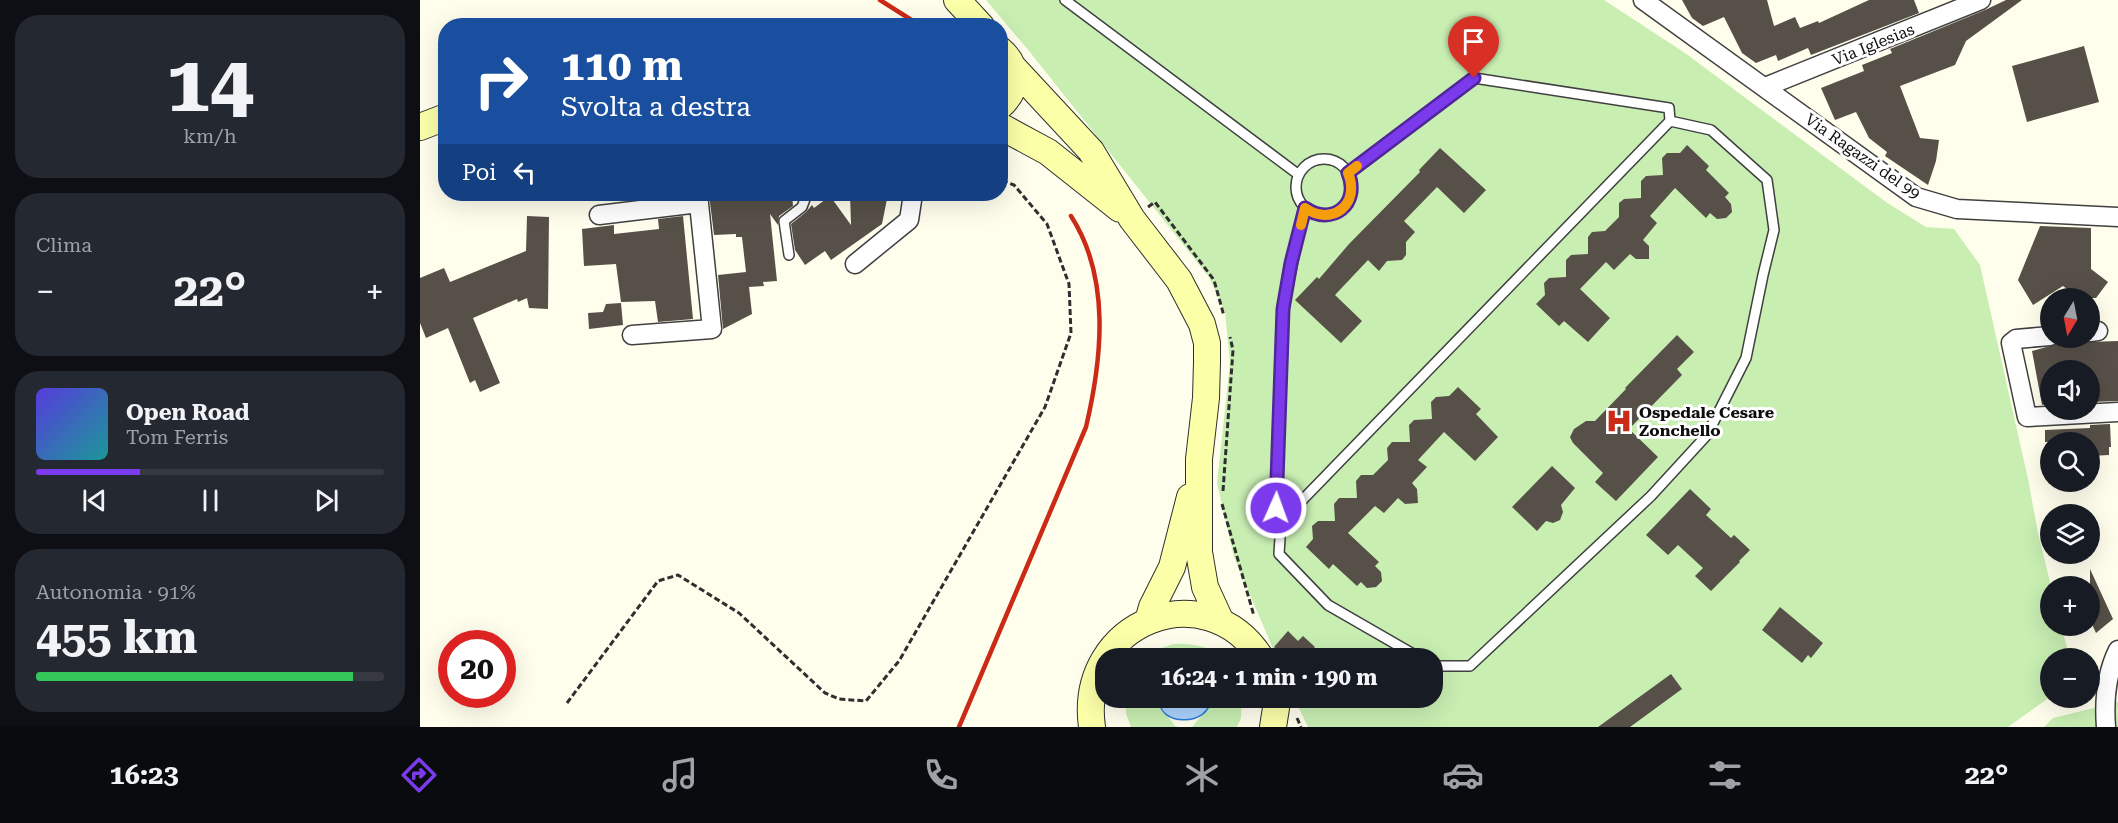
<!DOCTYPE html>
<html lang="it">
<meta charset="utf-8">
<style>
:root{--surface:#171b24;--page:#242831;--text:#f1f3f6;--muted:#9ea1a6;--line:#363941;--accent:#7c3aed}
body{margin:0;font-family:"Roboto Serif",serif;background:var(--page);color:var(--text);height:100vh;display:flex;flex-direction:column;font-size:22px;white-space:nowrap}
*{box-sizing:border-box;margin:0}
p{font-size:20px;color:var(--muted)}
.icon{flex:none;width:33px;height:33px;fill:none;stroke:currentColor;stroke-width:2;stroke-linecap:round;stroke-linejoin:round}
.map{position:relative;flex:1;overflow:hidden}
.drawer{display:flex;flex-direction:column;gap:15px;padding:15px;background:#0d0f14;width:420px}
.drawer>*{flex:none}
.hud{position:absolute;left:18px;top:18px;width:570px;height:183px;border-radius:24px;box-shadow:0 6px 24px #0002;background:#1a4fa0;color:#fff;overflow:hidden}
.needle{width:39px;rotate:190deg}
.buttons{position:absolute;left:1620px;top:288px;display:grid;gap:12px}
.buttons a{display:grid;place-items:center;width:60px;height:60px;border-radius:50%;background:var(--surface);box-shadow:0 6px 24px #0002;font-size:30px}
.speed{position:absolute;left:18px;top:630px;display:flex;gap:12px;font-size:30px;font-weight:700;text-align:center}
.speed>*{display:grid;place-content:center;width:78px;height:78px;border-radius:50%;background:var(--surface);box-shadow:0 6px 24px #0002;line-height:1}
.speed .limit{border:9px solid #d22;background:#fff;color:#111}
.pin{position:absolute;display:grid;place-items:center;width:51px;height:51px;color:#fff;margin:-62px -26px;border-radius:50% 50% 50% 0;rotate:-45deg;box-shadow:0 0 6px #0007}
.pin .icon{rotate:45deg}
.me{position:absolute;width:66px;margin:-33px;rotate:2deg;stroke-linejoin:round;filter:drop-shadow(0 0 4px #0008)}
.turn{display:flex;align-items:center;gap:21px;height:126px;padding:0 24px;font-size:27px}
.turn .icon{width:78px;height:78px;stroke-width:2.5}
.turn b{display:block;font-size:42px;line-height:51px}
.then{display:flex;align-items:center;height:57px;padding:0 24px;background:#0003;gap:12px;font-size:22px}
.big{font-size:45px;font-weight:700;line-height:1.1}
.drawer .tile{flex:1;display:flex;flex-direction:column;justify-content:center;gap:9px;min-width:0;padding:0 21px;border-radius:24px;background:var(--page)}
.drawer .dial{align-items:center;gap:0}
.dial b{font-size:78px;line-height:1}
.song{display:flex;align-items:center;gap:18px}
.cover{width:72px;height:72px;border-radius:9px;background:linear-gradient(135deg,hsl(250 70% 55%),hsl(180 70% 35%))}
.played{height:6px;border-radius:3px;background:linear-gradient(90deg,var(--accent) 30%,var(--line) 30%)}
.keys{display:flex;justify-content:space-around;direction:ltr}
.heat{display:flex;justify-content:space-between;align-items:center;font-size:33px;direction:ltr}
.charge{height:9px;border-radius:4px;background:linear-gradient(90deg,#34c759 91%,var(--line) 0)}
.trip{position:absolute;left:675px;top:648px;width:348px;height:60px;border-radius:24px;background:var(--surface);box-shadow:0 6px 24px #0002;font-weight:700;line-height:60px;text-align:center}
.dock{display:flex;height:96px;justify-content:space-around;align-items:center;background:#090b0e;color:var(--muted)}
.dock .icon{width:42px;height:42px}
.dock .active{color:var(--accent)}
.dock b{font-size:27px;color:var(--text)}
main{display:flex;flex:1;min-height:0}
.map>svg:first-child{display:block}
.green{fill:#c8eeb2}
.water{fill:#acd2fc;stroke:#2b7adb;stroke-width:1.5}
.building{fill:#575048}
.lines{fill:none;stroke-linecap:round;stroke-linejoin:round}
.lane-casing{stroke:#404040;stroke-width:12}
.street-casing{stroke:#404040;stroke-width:21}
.secondary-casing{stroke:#2f2f2f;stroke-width:28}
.path{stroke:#2f2f2f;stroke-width:3;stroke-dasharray:6 3;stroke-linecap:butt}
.lane{stroke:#fff;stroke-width:9}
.street{stroke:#fff;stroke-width:18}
.secondary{stroke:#fbffa8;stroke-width:26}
.rail{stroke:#cb2a17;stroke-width:4.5}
.route-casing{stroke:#51269a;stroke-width:15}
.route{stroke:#7c3aed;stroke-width:10}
.slow{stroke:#f59e0b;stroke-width:10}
.labels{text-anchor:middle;stroke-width:6;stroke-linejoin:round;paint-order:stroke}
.street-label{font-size:16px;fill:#0d0d0d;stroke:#fff}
.poi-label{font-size:16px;font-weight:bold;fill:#0d0d0d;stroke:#fff;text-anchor:start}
</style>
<main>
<section class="drawer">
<div class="tile dial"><b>14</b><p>km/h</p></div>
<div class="tile"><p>Clima</p>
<div class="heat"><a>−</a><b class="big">22°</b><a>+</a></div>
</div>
<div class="tile">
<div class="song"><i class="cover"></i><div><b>Open Road</b><p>Tom Ferris</p></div></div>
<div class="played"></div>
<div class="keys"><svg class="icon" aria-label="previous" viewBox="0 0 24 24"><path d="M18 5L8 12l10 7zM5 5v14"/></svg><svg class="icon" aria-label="pause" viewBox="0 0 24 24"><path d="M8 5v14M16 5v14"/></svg><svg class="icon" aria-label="next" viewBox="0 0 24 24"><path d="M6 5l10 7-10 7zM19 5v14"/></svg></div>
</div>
<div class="tile"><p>Autonomia · 91%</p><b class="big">455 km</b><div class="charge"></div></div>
</section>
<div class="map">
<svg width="1698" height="727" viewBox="0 0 1698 727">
<rect width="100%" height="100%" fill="#fffeed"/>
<!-- green -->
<path class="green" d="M566,0H1184L1265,53L1466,202L1506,227L1534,229L1560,265L1608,479L1618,533L1631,586L1630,626H1641L1650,658H1630V697L1588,727H888L874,698H1012V658H857L814,557L797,483L810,363L805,312L789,277L609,51Z
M753,644C772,643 788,646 803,658H725L739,649Z
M705,698H740L739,704L755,726L759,727H711L706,714Z
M790,698H822L821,718L817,727H772L790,706Z
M1698,702V727H1624L1633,718Z"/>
<!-- water -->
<path class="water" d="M740,698H790C792,727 735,727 740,698Z"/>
<!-- building -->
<path class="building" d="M1262,0H1347L1354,26L1375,17L1380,28L1398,21L1399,23L1449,0H1494L1499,13L1391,55L1388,48L1358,61L1356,55L1336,63L1322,53L1304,17L1283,26L1272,18Z
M1586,0H1602L1546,41L1535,65L1480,86L1500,138L1519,140L1516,161L1508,185L1465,156L1467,152L1449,138L1436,112L1415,120L1401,88L1444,71L1442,65L1472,53L1470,49L1565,10Z
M1664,46L1679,102L1607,122L1592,66Z
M1267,145L1289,166L1286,170L1309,193L1305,197L1311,204L1312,212L1306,218L1297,219L1290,213L1286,218L1255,188L1230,216L1237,223L1223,240L1229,246V259H1216L1210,254L1194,270L1186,262L1160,289L1190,318L1168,342L1144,321L1139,326L1116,304L1125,295L1124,283L1129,278L1146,277V260L1151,255L1168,254V237L1172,232L1185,231L1199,217V203L1204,199L1221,198V181L1226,176L1243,175L1242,158L1247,153H1260Z
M1020,148L1066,190L1044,213L1017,187L984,221L995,232L986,242V255L982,260L967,261L959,271L948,260L915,295L942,321L921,343L875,300L897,277L899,279L929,244L1000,172L999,170Z
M289,194H372L373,206L359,216L358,225L350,214L357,281L343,282L344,286L329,287L332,314L303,329L298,275L326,272L322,237H316V234L294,235Z
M430,194H468L462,224L411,260L405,251L385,265L375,250L371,224L386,212L392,205L394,208L410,196L431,225Z
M107,216L129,217L128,309L109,308L107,298L98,302L97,299L53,318L80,383L60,392L55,380L50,383L28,328L6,338L0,323V278L24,268L30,282L106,251Z
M263,216L273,319L238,322L235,301L201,302L196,264L164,266L162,229L194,225V234L239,229L238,219Z
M1620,226L1671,228V269L1688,282L1676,298H1659L1643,286L1613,305L1598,280Z
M201,303L203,325L169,329L168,313L183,312L186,304Z
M1257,335L1274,352L1257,369L1262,375L1209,429L1238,457L1196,501L1175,482L1183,473L1153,443L1150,437L1154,429L1166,421H1175L1206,389L1205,388Z
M1698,341V401L1670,402V370H1630V404L1622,405L1612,351L1641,343Z
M1038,387L1061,409L1056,414L1078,437L1055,461L1024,432L998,460L1007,467L992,483L997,489L998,503L985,504L978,498L964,513L955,506L928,533L959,562L955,566L961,572L962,581L956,587L947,588L941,582L937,586L913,564L909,569L886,547L893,539L892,526L898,521H915L914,504L919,498H937L936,481L941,475H953L968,460L967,448L972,442H990L989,425L994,420L1012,419L1011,402L1016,397L1029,396Z
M1690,424L1691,447H1689V455L1670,456V442H1625V430L1670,428V425Z
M1132,466L1155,488L1141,505L1143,512L1140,520L1133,523L1126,521L1117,531L1092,507Z
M1270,489L1291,509L1286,515L1311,538L1314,535L1330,550L1319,561L1320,562L1291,591L1275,576L1283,568L1258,545L1248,555L1226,535Z
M1670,569L1693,619L1676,633L1670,620Z
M1360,607L1403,643L1391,658L1388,655L1382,663L1342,630Z
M868,631L878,641L883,636L895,647L884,658H867L854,647Z
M1251,674L1262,689L1210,727H1178Z"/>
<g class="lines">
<!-- lane casing -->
<g class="lane-casing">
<path id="lane" d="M645,0L879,175
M876 187a28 28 0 1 1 56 0a28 28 0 1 1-56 0Z
M928,173L1054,78L1249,108L1250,121
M884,208L863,309L856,508L861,522L859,554L908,605L1000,658
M369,255L364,221L382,207L387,194
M861,522L1250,121
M1012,666H1050L1231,496L1287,435L1326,358L1343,275L1354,230L1347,180L1291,130L1250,121"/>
</g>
<!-- street casing -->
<g class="street-casing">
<path id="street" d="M1223,0L1496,197L1537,209L1698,217
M1345,87L1561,0
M179,215L279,203
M435,264L489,220L493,194
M1670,332L1678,331
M212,335L292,329L278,194
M1630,336L1596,339L1591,343L1607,417L1698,412
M1686,727C1684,701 1686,674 1698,650"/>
</g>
<!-- secondary casing -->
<g class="secondary-casing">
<path id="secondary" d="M537,0L561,26
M580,50C599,66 599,89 580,106
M593,67L671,151L712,219L759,280L782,324L787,343V362L786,398L779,459V552L785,587L801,622
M580,126L628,152L700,209
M0,127L26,117
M728,621L732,607L752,567L770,497
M672,727C657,621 786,572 841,658
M853,727L856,708L855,698"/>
</g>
<!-- path -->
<path class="path" d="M728,207L735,202L794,280L804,316
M803,491L813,350L810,337
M802,504L834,616
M147,703L238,581L258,575L319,613L405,693L419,699L446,701L479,661L625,407L651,333L649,284L627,224L594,185L580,180
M877,718L881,727"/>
<!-- lane -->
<use href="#lane" class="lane"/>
<!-- street -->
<use href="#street" class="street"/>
<!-- secondary -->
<use href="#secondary" class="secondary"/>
<!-- rail -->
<path class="rail" d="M460,0L501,26
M539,727L666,427C682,359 691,278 651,216"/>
</g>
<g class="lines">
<!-- route casing -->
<g class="route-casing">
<path id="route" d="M856,508L863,309L871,263L885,208C912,227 941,204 928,173L1054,78"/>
</g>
<!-- route -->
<use href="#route" class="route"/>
<!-- slow -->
<path class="slow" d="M881,225L885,208C912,227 941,204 928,173L937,166"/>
</g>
<!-- icons -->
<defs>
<g id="hospital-bare" transform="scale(2.07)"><path d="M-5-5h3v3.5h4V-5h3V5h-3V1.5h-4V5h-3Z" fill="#cb2a17" stroke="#fff" stroke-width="2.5" paint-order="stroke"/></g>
</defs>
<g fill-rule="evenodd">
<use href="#hospital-bare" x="1199" y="421"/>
</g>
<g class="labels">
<!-- street labels -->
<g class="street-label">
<text transform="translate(1453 44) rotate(-22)" y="6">Via Iglesias</text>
<text transform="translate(1443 156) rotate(35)" y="6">Via Ragazzi del 99</text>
</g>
<!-- poi labels -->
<g class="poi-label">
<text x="1219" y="418">Ospedale Cesare<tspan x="1219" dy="18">Zonchello</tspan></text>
</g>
</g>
</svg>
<div class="buttons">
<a><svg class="needle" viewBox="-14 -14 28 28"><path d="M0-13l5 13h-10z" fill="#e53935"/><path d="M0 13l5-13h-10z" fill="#9ea1a6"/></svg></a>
<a><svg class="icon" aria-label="sound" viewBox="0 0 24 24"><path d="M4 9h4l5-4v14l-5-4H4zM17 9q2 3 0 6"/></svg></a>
<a><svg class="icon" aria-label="search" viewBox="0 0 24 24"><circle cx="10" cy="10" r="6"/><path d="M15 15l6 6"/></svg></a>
<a><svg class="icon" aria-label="layers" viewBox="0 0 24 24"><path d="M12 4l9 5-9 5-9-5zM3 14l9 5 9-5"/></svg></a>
<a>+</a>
<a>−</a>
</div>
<div class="speed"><div class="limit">20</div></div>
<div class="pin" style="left:1054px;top:78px;background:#d93025"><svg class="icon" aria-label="arrive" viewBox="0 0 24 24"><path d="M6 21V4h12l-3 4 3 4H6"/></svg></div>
<svg class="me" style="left:856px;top:508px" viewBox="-20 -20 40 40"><circle r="17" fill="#7c3aed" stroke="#fff" stroke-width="3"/><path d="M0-11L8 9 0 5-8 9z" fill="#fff"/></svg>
<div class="trip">16:24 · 1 min · 190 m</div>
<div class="hud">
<div class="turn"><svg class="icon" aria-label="right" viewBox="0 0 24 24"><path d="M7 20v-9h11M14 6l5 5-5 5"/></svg><div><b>110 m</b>Svolta a destra</div></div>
<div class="then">Poi<svg class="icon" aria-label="left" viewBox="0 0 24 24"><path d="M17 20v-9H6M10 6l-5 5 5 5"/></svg></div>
</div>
</div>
</main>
<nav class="dock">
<b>16:23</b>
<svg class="icon active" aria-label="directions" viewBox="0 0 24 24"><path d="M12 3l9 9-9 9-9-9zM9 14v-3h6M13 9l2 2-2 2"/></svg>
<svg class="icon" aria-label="music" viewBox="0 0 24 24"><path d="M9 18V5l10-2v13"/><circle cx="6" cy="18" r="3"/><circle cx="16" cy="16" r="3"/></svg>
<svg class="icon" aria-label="phone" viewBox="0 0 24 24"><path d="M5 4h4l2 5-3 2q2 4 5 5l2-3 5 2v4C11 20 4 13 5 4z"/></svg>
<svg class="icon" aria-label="climate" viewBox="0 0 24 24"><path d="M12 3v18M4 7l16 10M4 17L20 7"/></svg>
<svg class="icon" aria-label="car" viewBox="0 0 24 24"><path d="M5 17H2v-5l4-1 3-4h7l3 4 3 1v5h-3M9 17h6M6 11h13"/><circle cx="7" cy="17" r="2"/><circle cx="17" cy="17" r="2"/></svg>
<svg class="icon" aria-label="filters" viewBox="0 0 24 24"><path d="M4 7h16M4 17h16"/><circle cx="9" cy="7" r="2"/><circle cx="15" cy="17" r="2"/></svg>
<b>22°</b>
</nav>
